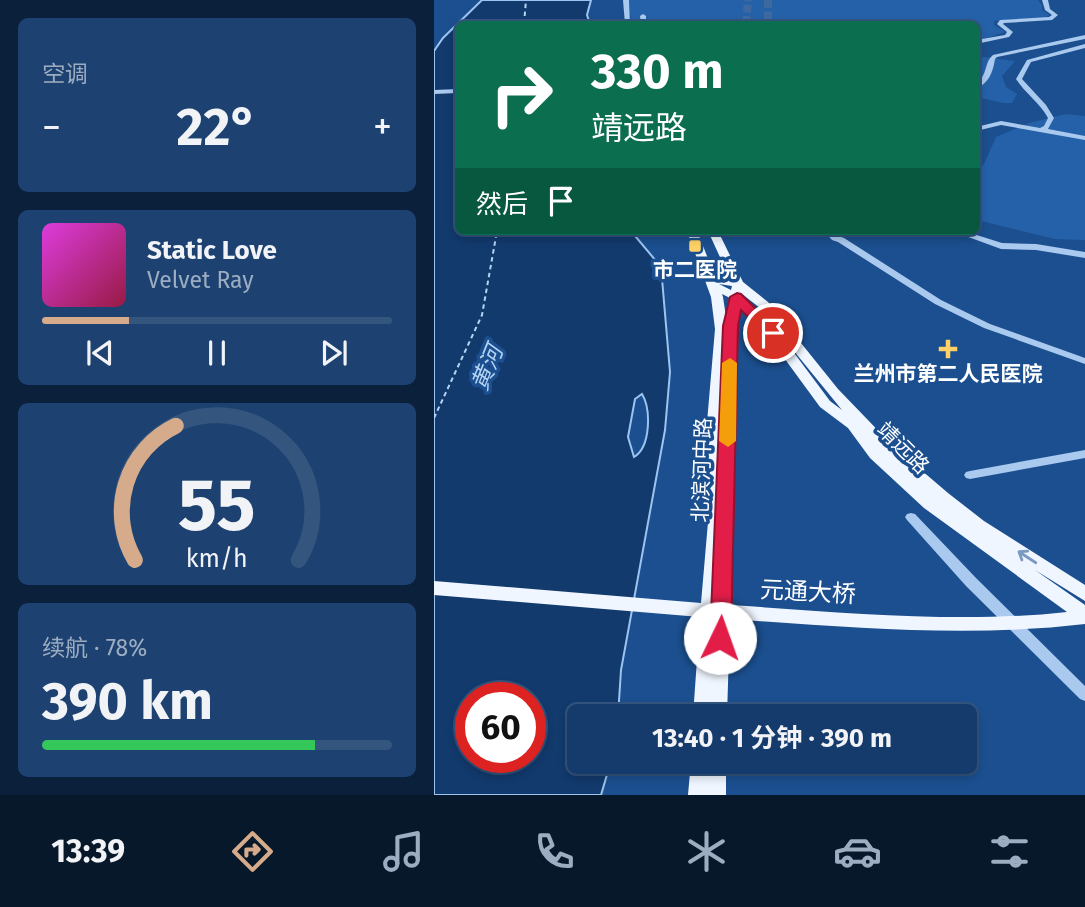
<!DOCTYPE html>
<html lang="zh">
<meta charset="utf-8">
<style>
:root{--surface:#143b6b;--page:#1d4271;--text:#f1f3f6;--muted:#9dadc1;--line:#33557e;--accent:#d6ab8b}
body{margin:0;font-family:"Fira Sans","Noto Sans SC",sans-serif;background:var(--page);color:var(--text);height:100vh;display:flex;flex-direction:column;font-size:26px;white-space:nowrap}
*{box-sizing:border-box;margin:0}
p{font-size:23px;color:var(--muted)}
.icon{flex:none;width:38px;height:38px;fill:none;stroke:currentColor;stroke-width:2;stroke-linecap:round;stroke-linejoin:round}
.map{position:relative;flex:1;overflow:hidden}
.panel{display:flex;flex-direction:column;gap:18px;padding:18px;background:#0b203b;width:434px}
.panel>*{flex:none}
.banner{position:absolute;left:21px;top:21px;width:525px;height:214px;border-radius:10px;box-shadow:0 4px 10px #0003,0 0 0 2px var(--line);background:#0b6e4f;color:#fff;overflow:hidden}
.speed{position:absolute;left:21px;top:682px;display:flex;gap:14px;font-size:35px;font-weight:700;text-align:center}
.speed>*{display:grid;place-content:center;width:91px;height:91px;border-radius:50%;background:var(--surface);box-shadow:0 4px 10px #0003,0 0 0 2px var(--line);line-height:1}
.speed .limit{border:10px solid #d22;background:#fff;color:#111}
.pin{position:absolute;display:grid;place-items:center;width:60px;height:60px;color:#fff;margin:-30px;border:4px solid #fff;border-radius:50%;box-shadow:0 2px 7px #0007}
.me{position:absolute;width:77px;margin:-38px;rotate:3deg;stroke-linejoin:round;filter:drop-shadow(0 0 5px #0008)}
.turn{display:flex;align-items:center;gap:24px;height:147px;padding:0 21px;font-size:32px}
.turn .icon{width:91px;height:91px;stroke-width:2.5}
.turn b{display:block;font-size:49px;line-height:60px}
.then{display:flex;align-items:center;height:66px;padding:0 21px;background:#0003;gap:14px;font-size:26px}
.big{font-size:52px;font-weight:700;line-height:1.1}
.panel .tile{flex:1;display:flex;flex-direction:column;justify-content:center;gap:10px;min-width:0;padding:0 24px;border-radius:10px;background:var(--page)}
.panel .dial{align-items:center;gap:0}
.dial svg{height:182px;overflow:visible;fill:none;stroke:var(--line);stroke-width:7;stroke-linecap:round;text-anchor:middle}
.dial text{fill:var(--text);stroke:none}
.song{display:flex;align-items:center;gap:21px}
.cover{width:84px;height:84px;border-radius:10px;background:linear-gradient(135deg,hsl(300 70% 55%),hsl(340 70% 35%))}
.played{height:7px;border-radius:4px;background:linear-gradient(90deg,var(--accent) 25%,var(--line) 25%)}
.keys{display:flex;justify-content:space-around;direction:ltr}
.heat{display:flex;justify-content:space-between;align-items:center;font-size:38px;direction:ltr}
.charge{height:10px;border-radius:5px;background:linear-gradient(90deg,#34c759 78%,var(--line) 0)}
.trip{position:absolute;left:133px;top:704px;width:410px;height:70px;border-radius:10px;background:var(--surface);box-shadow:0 4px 10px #0003,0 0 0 2px var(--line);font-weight:700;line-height:70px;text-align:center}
.dock{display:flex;height:112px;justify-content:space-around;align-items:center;background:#08182b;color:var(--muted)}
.dock .icon{width:49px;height:49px}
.dock .selected{color:var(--accent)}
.dock b{font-size:32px;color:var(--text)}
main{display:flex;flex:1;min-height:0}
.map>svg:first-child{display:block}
.green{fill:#2461a8}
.water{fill:#123a6d;stroke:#9cc4f0;stroke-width:2;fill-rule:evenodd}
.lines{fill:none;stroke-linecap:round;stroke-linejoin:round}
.ferry{stroke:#b5d3f5;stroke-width:2;stroke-dasharray:4.5 3.5;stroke-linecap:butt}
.major-tunnel{stroke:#3d69a0;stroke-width:8;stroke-dasharray:8 3.5;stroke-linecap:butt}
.minor{fill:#a9c9ee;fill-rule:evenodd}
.major{fill:#f0f6ff;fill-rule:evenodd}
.oneway{stroke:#7b9ac1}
.route{fill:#e11d48;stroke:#92132f;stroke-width:2}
.slow{fill:#f59e0b}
.poi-dot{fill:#ffd166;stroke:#1b4f8f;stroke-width:2.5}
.labels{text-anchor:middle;stroke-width:7;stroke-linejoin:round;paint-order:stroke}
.poi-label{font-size:21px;font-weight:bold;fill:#fff;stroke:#1b4f8f}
.street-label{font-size:21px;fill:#fff;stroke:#1b4f8f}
.water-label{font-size:23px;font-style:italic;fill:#b5d3f5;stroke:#1b4f8f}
.near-street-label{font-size:24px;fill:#fff;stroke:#1b4f8f}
</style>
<main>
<section class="panel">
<div class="tile"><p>空调</p>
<div class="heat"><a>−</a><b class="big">22°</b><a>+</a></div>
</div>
<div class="tile">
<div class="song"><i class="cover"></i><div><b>Static Love</b><p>Velvet Ray</p></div></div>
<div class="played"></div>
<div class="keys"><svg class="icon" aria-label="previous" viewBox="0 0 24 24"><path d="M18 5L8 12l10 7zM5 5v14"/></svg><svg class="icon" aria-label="pause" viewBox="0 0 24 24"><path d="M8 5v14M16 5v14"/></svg><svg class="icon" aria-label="next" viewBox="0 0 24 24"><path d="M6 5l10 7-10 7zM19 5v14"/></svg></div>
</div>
<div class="tile dial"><svg viewBox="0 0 100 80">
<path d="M14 69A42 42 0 1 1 86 69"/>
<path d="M14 69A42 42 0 0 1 32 10" stroke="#d6ab8b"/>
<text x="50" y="56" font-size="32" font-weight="700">55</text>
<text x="50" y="72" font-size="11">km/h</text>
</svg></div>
<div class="tile"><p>续航 · 78%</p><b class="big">390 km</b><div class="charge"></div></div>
</section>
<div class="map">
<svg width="651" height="795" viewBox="0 0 651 795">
<rect width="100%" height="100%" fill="#1b4f8f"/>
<!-- green -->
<path class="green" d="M195,0H604L608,5V10L616,15L610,18L560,21V25L571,32L543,41L542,24H197Z
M542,56L581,61L568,76L572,87L583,94L578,103H569L543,97Z
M632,114L651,116V240L620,239L543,220V168L550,164L562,137L595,123Z"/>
<!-- water -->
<path class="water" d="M48,0H157L153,15L156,24H24V231H197L227,267L236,372L231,430L187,670L184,716H145V761H177L167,795H0V51L9,38ZM208,394C217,409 217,447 200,457L194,437L201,399ZM37,698H96V758H37Z"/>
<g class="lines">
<!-- ferry -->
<path class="ferry" d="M90,24L92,0
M0,418L48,315L63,231"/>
<!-- major-tunnel -->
<path class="major-tunnel" d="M334,0V24
M312,24L314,0"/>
<!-- minor -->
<path class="minor" d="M189,0H195L196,24H191Z
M608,0H614L616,9L624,15L618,20L570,23L569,24L579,32L575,37L542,44V40L571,35L573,32L563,24L566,20L615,17L618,15L611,10Z
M209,14L212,16V24H207L206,16Z
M651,35V39L563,57L561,59C559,72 555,83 542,89V84C554,75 550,62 559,55Z
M651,44V48L597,62L588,79L612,105L620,118L614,129L651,136V140L567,125L542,131V127L567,121L606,128L610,126L614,118C606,103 591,93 582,79L593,60Z
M24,89V93L0,94V90Z
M390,231H399L404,236L410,238L507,300L556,324L651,358V364L550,328L501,304L404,242L398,240Z
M518,231H530L568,243L602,244L651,252V258L602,250L567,249Z
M651,450V458L536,479L532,478L530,475L532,472L536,471Z
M477,513L481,514L542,578L651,686V701L646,699L532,586L473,520L471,517L473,514Z"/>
<!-- major -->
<path class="major" d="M253,231H263L281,276L296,279L274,231H284L309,282L334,302L404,389L459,446L514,493L550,521L651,585V601L601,570L651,605V624C533,638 413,627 296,619L293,716H259L266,617L0,595V581L267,603L274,522L267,520L265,516L281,329L277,297ZM285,284L298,286L297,290ZM288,294L296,298L292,317L289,297ZM308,294L326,308L343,330L308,295ZM306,307L334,336L386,407L414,428L436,458L490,508L633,612C526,624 404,612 296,605L303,326ZM346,334L408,410L396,401Z
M257,761H292V795H254Z"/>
</g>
<!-- one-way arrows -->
<defs><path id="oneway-shaft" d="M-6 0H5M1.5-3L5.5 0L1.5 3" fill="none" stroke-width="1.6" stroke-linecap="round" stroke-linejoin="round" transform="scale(1.75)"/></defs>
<use class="oneway" href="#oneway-shaft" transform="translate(593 557) rotate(-147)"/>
<!-- route -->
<path class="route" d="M303,293L307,294L346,333L339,338L334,336L307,310L304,326L297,638L294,644L286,646L279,644L276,638L289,326L296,297Z"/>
<!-- slow -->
<path class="slow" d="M296,358L303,363L302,441L294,447L285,441L288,363Z"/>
<!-- markers -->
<g class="poi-dot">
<rect x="254" y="239" width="14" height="14" rx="3.5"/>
<path d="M510.5 338.5h7v7h7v7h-7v7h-7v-7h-7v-7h7z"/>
</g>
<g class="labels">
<!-- poi labels -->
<g class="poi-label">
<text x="261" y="277">市二医院</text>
<text x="514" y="381">兰州市第二人民医院</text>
</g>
<!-- street labels -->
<g class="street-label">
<text transform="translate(469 448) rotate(45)" y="7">靖远路</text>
<text transform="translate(268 470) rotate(-88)" y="7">北滨河中路</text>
</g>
<!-- water labels -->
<g class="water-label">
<text transform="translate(53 368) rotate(-68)" y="8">黄河</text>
</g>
<!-- near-street labels -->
<g class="near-street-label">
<text transform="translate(374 592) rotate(3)" y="8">元通大桥</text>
</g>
</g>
</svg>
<div class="speed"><div class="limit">60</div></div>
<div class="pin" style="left:339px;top:333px;background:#d93025"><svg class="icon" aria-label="arrive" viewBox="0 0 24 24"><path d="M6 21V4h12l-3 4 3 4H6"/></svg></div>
<svg class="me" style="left:286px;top:638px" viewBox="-20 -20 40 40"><circle r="19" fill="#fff"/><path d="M0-13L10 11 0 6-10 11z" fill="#e11d48"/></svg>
<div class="trip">13:40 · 1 分钟 · 390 m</div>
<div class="banner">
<div class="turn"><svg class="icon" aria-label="right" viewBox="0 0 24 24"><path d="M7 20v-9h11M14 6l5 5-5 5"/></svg><div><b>330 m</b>靖远路</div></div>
<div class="then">然后<svg class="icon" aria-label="arrive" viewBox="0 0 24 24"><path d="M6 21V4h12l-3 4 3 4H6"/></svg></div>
</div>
</div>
</main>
<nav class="dock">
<b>13:39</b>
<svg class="icon selected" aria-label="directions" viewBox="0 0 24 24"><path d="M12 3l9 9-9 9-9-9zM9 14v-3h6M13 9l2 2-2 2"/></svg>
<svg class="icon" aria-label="music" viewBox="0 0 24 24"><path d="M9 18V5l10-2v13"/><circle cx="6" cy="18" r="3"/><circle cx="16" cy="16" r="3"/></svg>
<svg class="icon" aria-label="phone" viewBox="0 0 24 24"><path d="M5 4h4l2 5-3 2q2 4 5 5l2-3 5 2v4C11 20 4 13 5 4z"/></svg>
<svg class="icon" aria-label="climate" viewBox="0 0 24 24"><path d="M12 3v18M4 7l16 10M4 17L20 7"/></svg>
<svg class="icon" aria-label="car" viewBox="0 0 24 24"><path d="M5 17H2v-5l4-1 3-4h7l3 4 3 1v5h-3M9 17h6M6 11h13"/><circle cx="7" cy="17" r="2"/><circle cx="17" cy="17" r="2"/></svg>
<svg class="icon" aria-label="filters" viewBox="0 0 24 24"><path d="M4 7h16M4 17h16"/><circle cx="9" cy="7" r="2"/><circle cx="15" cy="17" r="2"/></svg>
</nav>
